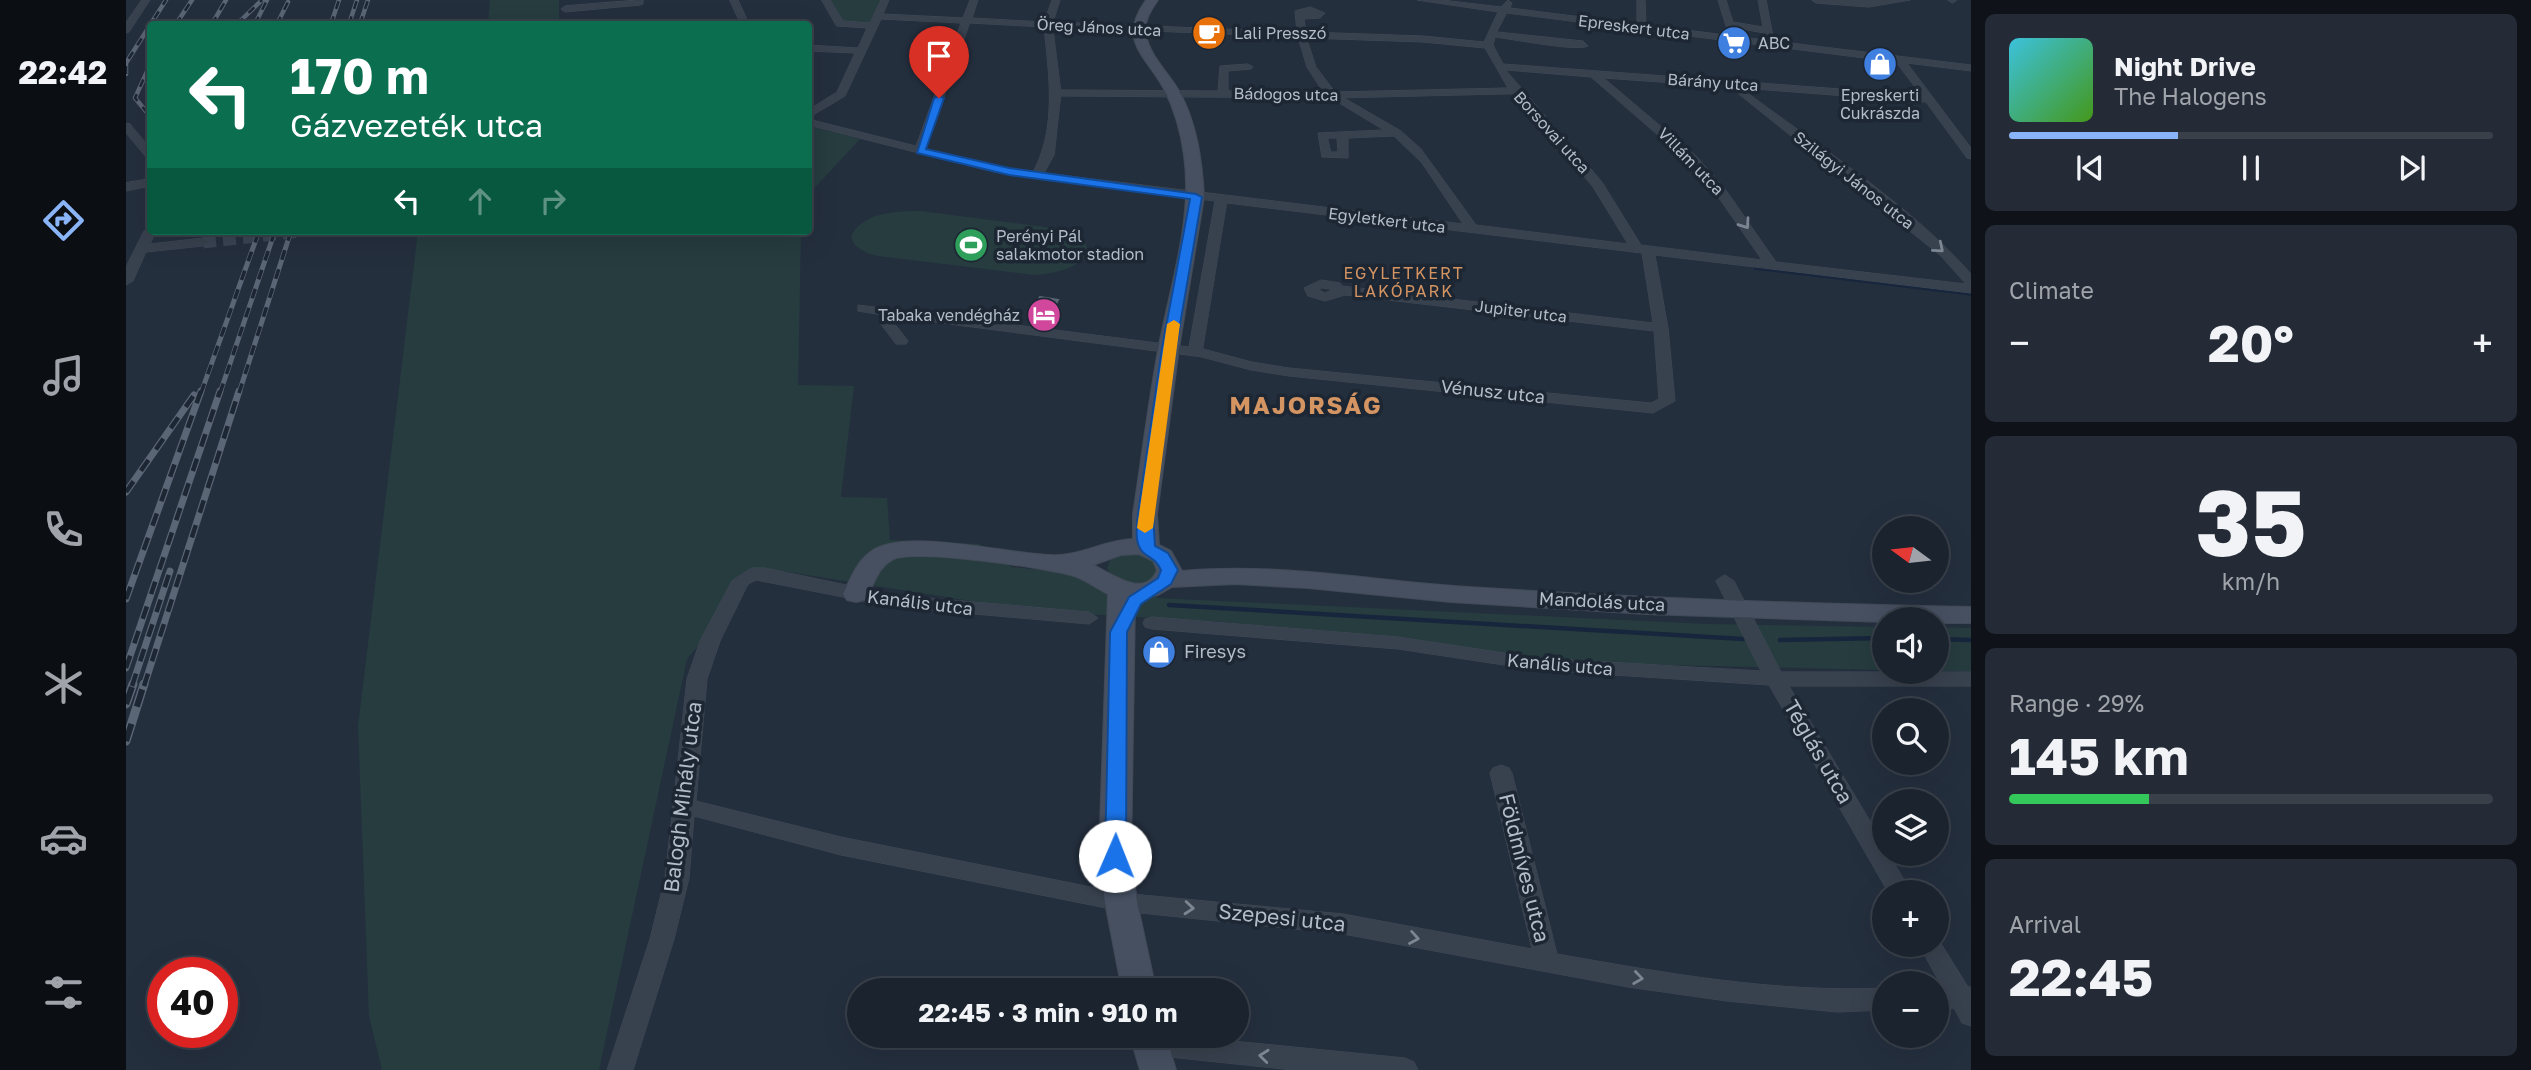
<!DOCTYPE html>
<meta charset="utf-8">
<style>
:root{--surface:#1b232e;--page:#242b36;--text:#f1f3f6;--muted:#a0a4aa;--line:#39404a;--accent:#8ab4f8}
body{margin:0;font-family:"Golos Text",sans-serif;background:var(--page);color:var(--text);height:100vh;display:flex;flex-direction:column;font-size:26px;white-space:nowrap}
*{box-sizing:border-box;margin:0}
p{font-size:23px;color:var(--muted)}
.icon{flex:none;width:38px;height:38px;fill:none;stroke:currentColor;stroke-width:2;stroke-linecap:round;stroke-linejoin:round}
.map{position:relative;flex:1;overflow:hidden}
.drawer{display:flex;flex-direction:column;gap:14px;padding:14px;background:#0f1319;width:560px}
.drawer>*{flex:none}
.top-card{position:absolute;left:21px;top:21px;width:665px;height:214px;border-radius:7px;box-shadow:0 7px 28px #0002,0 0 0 2px var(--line);background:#0b6e4f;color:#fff;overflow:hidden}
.needle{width:46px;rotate:285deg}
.tools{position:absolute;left:1746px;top:516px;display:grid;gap:14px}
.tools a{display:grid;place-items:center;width:77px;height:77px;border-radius:50%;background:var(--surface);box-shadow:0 7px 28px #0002,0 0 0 2px var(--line);font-size:35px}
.speed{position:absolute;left:21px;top:957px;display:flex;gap:14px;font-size:35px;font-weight:700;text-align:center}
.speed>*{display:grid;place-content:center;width:91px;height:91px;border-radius:50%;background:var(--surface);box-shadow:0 7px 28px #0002,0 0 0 2px var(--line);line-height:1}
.speed .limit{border:10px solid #d22;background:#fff;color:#111}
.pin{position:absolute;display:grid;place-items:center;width:60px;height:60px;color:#fff;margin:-72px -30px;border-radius:50% 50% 50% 0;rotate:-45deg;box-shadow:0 0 7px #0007}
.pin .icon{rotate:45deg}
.me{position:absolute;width:77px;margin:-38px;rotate:1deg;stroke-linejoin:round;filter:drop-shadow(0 0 5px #0008)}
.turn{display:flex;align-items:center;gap:24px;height:147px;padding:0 28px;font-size:32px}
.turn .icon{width:91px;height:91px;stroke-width:2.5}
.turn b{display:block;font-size:49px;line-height:60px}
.lanes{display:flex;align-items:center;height:66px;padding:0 28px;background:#0003;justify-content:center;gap:35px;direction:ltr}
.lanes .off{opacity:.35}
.big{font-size:52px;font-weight:700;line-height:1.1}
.drawer .tile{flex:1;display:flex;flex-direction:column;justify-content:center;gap:10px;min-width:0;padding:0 24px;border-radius:10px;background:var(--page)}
.drawer .dial{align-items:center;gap:0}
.dial b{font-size:91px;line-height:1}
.song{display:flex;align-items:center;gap:21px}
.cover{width:84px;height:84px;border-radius:10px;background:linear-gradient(135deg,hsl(190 70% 55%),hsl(100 70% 35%))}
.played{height:7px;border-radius:4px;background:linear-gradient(90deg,var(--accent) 35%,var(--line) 35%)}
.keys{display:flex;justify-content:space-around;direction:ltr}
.heat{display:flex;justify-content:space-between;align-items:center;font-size:38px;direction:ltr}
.charge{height:10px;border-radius:5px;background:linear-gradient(90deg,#34c759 29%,var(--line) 0)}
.trip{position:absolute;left:721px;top:978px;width:402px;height:70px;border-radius:35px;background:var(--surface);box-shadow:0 7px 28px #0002,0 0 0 2px var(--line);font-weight:700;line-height:70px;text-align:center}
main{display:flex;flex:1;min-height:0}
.dock{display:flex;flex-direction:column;width:126px;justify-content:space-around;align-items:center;background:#0b0e12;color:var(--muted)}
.dock .icon{width:49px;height:49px}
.dock .selected{color:var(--accent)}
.dock b{font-size:32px;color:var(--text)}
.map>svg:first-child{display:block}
.green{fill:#263c3f}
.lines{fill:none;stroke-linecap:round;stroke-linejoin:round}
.stream-far1{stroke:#17263c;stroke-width:3.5}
.stream{stroke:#17263c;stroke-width:4.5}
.street-tunnel{stroke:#3a4453;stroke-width:13;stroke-dasharray:13 7;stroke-linecap:butt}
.street-casing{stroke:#414a57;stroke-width:1}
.secondary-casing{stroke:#414a57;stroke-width:2}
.street{fill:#38414e;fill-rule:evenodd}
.secondary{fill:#465061;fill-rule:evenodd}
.rail-far3-casing{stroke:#5a6575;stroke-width:4.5}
.rail-far2-casing{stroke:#5a6575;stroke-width:5}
.rail-far1-casing{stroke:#5a6575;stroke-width:7}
.rail-casing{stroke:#5a6575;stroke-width:9}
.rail-far3{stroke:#1d2633;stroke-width:2.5;stroke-dasharray:8;stroke-linecap:butt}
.rail-far2{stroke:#1d2633;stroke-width:3.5;stroke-dasharray:10;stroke-linecap:butt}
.rail-far1{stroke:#1d2633;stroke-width:4.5;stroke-dasharray:13;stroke-linecap:butt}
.rail{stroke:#1d2633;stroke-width:6;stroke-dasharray:18;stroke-linecap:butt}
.wall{fill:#3f4b5c}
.shaded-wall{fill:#2f3b4b}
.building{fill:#4b5868;stroke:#5c6777;stroke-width:2}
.oneway{stroke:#7c8592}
.route{fill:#1a73e8;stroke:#114b97;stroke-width:2}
.slow{fill:#f59e0b}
.labels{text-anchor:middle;stroke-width:7;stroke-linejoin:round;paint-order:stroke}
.far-street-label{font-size:16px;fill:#b4bcc9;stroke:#1d2633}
.far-poi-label{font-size:16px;fill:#b4bcc9;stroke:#1d2633;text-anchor:start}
.far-neighbourhood-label{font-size:16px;letter-spacing:2px;fill:#d59563;stroke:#1d2633}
.street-label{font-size:18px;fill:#b4bcc9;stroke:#1d2633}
.poi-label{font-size:18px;fill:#b4bcc9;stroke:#1d2633;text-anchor:start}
.near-street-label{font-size:21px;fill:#b4bcc9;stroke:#1d2633}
.district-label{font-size:24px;font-weight:bold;letter-spacing:2px;fill:#d59563;stroke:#1d2633}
</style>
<main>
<nav class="dock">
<b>22:42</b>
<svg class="icon selected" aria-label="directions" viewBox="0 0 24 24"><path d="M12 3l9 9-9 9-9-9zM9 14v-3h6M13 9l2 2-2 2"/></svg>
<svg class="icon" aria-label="music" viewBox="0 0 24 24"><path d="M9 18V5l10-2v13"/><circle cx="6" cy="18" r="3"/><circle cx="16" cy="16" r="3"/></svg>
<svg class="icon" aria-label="phone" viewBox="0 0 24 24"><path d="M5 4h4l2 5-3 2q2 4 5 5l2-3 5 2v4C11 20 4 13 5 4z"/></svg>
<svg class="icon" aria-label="climate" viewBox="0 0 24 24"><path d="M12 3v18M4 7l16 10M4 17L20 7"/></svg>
<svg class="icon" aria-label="car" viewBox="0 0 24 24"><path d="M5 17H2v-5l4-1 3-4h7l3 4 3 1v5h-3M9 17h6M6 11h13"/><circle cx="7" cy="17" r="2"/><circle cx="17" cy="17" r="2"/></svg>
<svg class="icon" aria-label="filters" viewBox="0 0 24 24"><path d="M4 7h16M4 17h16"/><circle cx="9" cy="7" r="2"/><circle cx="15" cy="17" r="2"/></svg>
</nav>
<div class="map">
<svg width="1845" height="1070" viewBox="0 0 1845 1070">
<rect width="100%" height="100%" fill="#242f3e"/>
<!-- green -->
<path class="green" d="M364,0H433V24H362Z
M701,0H756L743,25L715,22Z
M683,126L734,139L683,194H682Z
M795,211L942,230L959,240L962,253C950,270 929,273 909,275L752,256C740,253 728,249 725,236C737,212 771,211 795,211Z
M292,231H675L672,385L728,386L715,497L761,498L764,540L853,544L885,567L985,577L981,568L985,559C1002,548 1017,553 1032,564L1031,598L1582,624L1759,627V670L1406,662L1305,644L1097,622L907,611L637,568L561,659L473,1070H256L243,1016L232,726Z
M1811,627L1845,628V671H1811Z"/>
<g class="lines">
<!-- stream-far1 -->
<path class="stream-far1" d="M1629,268L1845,294"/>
<!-- stream -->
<path class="stream" d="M1043,605L1617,639
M1811,639L1845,640
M1654,640L1759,638"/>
<!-- street-tunnel -->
<path class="street-tunnel" d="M77,242L175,231"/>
<!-- street casing -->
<g class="street-casing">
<path id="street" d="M16,0H24L3,32L0,33V23Z
M517,0V4L514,5L439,12L435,9L439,6Z
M604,0H612L623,24H615Z
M696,0H704L717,21L744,23L755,0H763L757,14L837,18L844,0H852L846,18L918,22L926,0H934L927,22L1171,32L1169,11L1184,7L1199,13L1194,18L1178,19L1180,32L1297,36L1358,42L1372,12L1291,0H1316L1375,7L1382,0L1386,3L1384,8L1511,24V0H1519L1520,25L1639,40L1638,33L1600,26L1592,0H1600L1607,22L1637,27L1632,0H1640L1648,41L1845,65V71L1781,63L1845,148V159L1841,158L1800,102L1615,88C1689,144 1785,205 1845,274V293L1529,255L1542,328L1549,401L1527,413L1163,376L1125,370L1076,357L770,317L768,323L782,341L780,344H770L754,323L757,315L732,311V305L1063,347L1089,201L868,172L682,125V119L790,146L835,23L755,19L719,96L682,118V110L711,92L729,53L682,51V45L732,48L741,28L711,26ZM1381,13L1770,62L1795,95L1377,64L1367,45L1369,37C1386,39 1452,52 1462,46L1457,41L1371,32ZM844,23L918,27C923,75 931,128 907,172L868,166L800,149ZM927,27L1172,37L1181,67L1197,92L1102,91V71L1125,69L1127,67L1122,64L1094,66L1092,91L935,90ZM1181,38L1297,42L1359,48L1382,88L1209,92L1190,67ZM1380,70L1465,77L1563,162L1593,198L1636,260L1515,245L1476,182ZM1478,78L1604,87L1815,256L1840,284L1650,262L1602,193L1571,157ZM1388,94L1467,187L1502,244L1350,225L1295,149L1275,131L1218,98ZM935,96L1205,98L1258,130L1192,133L1196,157L1222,158V138L1268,136L1296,163L1337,224L918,173L928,155ZM1202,138H1211L1212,152H1205ZM1101,203L1516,253L1527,323L1216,286L1214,283L1195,280L1178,288L1182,296L1199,301L1219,295L1528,331L1533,399L1525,403L1163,368L1126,362L1077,349ZM1196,288L1205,289V290L1199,293L1193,290Z
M1686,0H1784L1743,7L1690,3Z
M1822,0H1831L1827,3Z
M0,123L4,124L24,148V158L20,157L0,133Z
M24,179V186L0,191V183Z
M24,227V231H30L24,244L77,238L83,242L77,246L20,252L7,281L0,285V267L18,231Z
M626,568H639L768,595L963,612L972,618L963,624L768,607L630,580L622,584L594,641L581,679L570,801L715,837L995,893L1217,914L1406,949L1364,773L1367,768L1375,765L1383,768L1386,773L1431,954C1539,973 1649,993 1759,988V1010L1711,1012L1601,1001L1502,987L1217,934L995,911L715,855L568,816L563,878L548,939L507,1070H481L524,939L539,878L561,679L574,641L606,581Z
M1599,575L1608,581L1655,672H1845V686H1663L1759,846V854H1763L1785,892H1762L1643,685L1411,670L1272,649L1026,629L1019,627L1017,623L1019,619L1026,617L1272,637L1411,658L1635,671L1590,581Z
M1811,937L1842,987H1845V1026L1836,1023L1828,1008L1811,1009V987H1816L1793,945H1811Z
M1015,1036H1056L1279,1058L1288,1062L1292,1070H1167L1024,1055L1015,1052L1011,1044Z"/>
</g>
<!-- secondary casing -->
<g class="secondary-casing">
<path id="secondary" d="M1020,0H1032C1025,10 1017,22 1020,35C1024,57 1043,73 1053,91C1071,123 1076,161 1078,197L1053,348L1031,514L1033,545L1045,551L1056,571C1152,562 1247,581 1342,587C1509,598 1677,604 1845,607V623H1811V620H1759V622L1520,614L1325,602L1182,588L1109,584L1046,587L1032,595L1009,599L1005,856L1011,902L1030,990H996L979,902L973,856L982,594C970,588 960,580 948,576C922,568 785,548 766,560C751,568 748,586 739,600L730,602L721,600L717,594C724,580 730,563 743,553C774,526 882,554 923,555C954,557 977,540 1007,539V514C1016,456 1023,397 1034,340C1046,280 1067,216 1058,155C1055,133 1049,110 1038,89C1019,54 991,41 1020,0ZM1013,554L1027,561L1031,570C1019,600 985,573 967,565L995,555Z
M1004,1036H1040L1050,1070H1014Z"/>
</g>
<!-- street -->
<use href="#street" class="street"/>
<!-- secondary -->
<use href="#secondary" class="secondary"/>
<!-- rail-far3 casing -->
<g class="rail-far3-casing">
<path id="rail-far3" d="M50,24L66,0
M86,24L100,0
M111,24L136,0
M129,24L141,0
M151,24L162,2
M205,24L213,0
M223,24L231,0
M234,24L242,0
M24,65L9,98L24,116
M0,74V63L40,0"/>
</g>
<!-- rail-far2 casing -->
<g class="rail-far2-casing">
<path id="rail-far2" d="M75,393L133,231
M94,393L149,231
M113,393L165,231"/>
</g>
<!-- rail-far1 casing -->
<g class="rail-far1-casing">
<path id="rail-far1" d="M0,492L68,395
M0,599L75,391
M0,668L94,391
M6,686L44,571
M18,686L113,391"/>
</g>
<!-- rail casing -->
<g class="rail-casing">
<path id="rail" d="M0,704L7,684
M0,741L18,684"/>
</g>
<!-- rail-far3 -->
<use href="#rail-far3" class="rail-far3"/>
<!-- rail-far2 -->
<use href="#rail-far2" class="rail-far2"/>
<!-- rail-far1 -->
<use href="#rail-far1" class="rail-far1"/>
<!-- rail -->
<use href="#rail" class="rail"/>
</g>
<!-- wall -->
<path class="wall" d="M932,300V308L922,324L904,322V313Z
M1024,640L1045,641L1044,660L1022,658Z"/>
<!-- shaded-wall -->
<path class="shaded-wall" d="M932,300V308L922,324V316Z"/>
<!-- building -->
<path class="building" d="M914,297L932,300L922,316L904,313Z
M1024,640L1045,641L1044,654L1023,653Z"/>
<!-- one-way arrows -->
<defs><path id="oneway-chevron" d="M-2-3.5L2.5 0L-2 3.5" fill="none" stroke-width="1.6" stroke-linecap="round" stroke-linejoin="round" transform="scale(1.75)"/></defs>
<g class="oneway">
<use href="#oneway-chevron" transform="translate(1619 224) rotate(55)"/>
<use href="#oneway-chevron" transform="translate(1813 248) rotate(40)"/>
<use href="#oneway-chevron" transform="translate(1063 908) rotate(5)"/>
<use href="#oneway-chevron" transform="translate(1288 938) rotate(10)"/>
<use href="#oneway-chevron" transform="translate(1512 978) rotate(8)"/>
<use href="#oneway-chevron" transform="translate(1138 1056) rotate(-174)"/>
</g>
<!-- route -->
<path class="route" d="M813,96L818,98L800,149L883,168L1070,194L1076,197L1050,348L1027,514L1029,546L1042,553L1052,570L1045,584L1015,604L1001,632L1000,856L997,862L989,864L982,862L979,856L984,632L1003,597L1032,578L1035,570C1030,560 1027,560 1019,554C1007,545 1011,526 1012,514L1036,348L1064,199L883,175L791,153L808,98Z"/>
<!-- slow -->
<path class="slow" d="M1048,320L1054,324L1027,528L1019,533L1011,528L1041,324Z"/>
<!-- icons -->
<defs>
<g id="cafe-disc" transform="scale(1.75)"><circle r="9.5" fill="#e8710a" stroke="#1d2633"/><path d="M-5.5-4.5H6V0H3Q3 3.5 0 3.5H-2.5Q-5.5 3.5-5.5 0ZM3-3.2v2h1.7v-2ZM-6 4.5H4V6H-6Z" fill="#fff"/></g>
<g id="supermarket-disc" transform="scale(1.75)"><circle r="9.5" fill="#3f7fe0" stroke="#1d2633"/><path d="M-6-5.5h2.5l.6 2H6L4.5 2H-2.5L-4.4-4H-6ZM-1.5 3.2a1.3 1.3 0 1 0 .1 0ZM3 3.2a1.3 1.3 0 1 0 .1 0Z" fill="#fff"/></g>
<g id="shop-disc" transform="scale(1.75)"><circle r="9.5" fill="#3f7fe0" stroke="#1d2633"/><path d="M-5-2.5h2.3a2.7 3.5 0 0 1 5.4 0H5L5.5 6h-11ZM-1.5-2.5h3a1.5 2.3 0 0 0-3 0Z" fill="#fff"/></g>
<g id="stadium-disc" transform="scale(1.75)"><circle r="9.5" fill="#2e9e5b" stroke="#1d2633"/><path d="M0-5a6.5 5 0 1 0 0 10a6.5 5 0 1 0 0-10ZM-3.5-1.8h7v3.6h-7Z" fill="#fff"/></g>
<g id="hotel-disc" transform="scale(1.75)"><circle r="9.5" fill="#d1479c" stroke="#1d2633"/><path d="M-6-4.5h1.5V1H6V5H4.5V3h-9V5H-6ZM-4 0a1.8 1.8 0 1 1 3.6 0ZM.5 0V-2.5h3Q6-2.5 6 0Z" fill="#fff"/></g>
</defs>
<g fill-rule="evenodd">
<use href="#cafe-disc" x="1083" y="33"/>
<use href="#supermarket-disc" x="1608" y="43"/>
<use href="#shop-disc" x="1754" y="64"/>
<use href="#stadium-disc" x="845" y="245"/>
<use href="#hotel-disc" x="918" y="315"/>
<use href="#shop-disc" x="1033" y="652"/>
</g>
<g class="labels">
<!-- far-street labels -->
<g class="far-street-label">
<text transform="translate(973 27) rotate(3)" y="6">Öreg János utca</text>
<text transform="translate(1508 27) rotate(7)" y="6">Epreskert utca</text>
<text transform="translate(1587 82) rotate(4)" y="6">Bárány utca</text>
<text transform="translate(1160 94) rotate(1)" y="6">Bádogos utca</text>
<text transform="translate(1426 132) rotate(48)" y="6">Borsovai utca</text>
<text transform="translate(1565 161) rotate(46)" y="6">Villám utca</text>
<text transform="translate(1728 180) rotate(38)" y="6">Szilágyi János utca</text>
<text transform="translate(1261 220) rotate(7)" y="6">Egyletkert utca</text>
<text transform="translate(1395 311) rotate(7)" y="6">Jupiter utca</text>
</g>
<!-- far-poi labels -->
<g class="far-poi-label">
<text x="1108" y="39">Lali Presszó</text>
<text x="1632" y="49">ABC</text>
<text x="1754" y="101" text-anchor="middle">Epreskerti<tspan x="1754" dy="18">Cukrászda</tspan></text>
<text x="870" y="242">Perényi Pál<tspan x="870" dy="18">salakmotor stadion</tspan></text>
<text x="894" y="321" text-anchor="end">Tabaka vendégház</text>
</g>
<!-- far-neighbourhood labels -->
<g class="far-neighbourhood-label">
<text x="1278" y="279">EGYLETKERT<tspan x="1278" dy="18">LAKÓPARK</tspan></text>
</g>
<!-- street labels -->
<g class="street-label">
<text transform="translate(1367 392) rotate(6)" y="6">Vénusz utca</text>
<text transform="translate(1476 602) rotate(3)" y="6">Mandolás utca</text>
<text transform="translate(794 603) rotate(7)" y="6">Kanális utca</text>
<text transform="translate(1434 665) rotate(5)" y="6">Kanális utca</text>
</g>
<!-- poi labels -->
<g class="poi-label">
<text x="1058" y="658">Firesys</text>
</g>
<!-- near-street labels -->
<g class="near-street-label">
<text transform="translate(1692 752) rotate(60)" y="7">Téglás utca</text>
<text transform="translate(557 797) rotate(-83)" y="7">Balogh Mihály utca</text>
<text transform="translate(1398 868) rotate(76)" y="7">Földmíves utca</text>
<text transform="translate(1156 918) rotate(6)" y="7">Szepesi utca</text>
</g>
<!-- district labels -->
<g class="district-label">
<text x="1180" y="414">MAJORSÁG</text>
</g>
</g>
</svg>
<div class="tools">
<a><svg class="needle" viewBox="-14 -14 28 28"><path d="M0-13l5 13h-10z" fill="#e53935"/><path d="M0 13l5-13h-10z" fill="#a0a4aa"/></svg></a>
<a><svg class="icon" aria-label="sound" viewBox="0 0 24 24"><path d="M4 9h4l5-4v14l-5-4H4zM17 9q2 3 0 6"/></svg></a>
<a><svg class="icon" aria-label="search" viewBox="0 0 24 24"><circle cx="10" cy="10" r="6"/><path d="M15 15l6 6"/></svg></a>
<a><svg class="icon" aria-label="layers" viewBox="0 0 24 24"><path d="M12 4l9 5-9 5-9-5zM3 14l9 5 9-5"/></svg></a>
<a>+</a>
<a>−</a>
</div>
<div class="speed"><div class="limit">40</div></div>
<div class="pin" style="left:813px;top:98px;background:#d93025"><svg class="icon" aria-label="arrive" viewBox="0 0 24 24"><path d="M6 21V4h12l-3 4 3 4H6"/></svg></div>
<svg class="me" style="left:989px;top:856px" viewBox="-20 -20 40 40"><circle r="19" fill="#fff"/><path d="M0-13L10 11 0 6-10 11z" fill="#1a73e8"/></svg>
<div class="trip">22:45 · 3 min · 910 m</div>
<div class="top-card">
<div class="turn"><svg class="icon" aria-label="left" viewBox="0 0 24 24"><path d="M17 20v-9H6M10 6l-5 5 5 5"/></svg><div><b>170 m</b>Gázvezeték utca</div></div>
<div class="lanes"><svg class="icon" aria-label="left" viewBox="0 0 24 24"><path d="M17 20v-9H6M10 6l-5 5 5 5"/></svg><svg class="icon off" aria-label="ahead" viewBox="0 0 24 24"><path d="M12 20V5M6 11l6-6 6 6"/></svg><svg class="icon off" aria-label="right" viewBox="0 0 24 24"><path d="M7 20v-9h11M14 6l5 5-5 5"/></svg></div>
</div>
</div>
<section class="drawer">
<div class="tile">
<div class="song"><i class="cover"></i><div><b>Night Drive</b><p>The Halogens</p></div></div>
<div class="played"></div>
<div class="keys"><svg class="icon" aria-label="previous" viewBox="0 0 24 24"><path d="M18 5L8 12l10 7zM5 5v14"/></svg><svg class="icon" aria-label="pause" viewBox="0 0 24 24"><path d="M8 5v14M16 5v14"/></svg><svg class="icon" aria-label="next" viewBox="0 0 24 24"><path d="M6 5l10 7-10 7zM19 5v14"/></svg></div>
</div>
<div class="tile"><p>Climate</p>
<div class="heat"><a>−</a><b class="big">20°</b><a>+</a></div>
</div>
<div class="tile dial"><b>35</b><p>km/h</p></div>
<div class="tile"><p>Range · 29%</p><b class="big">145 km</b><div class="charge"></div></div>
<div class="tile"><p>Arrival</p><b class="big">22:45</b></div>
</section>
</main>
